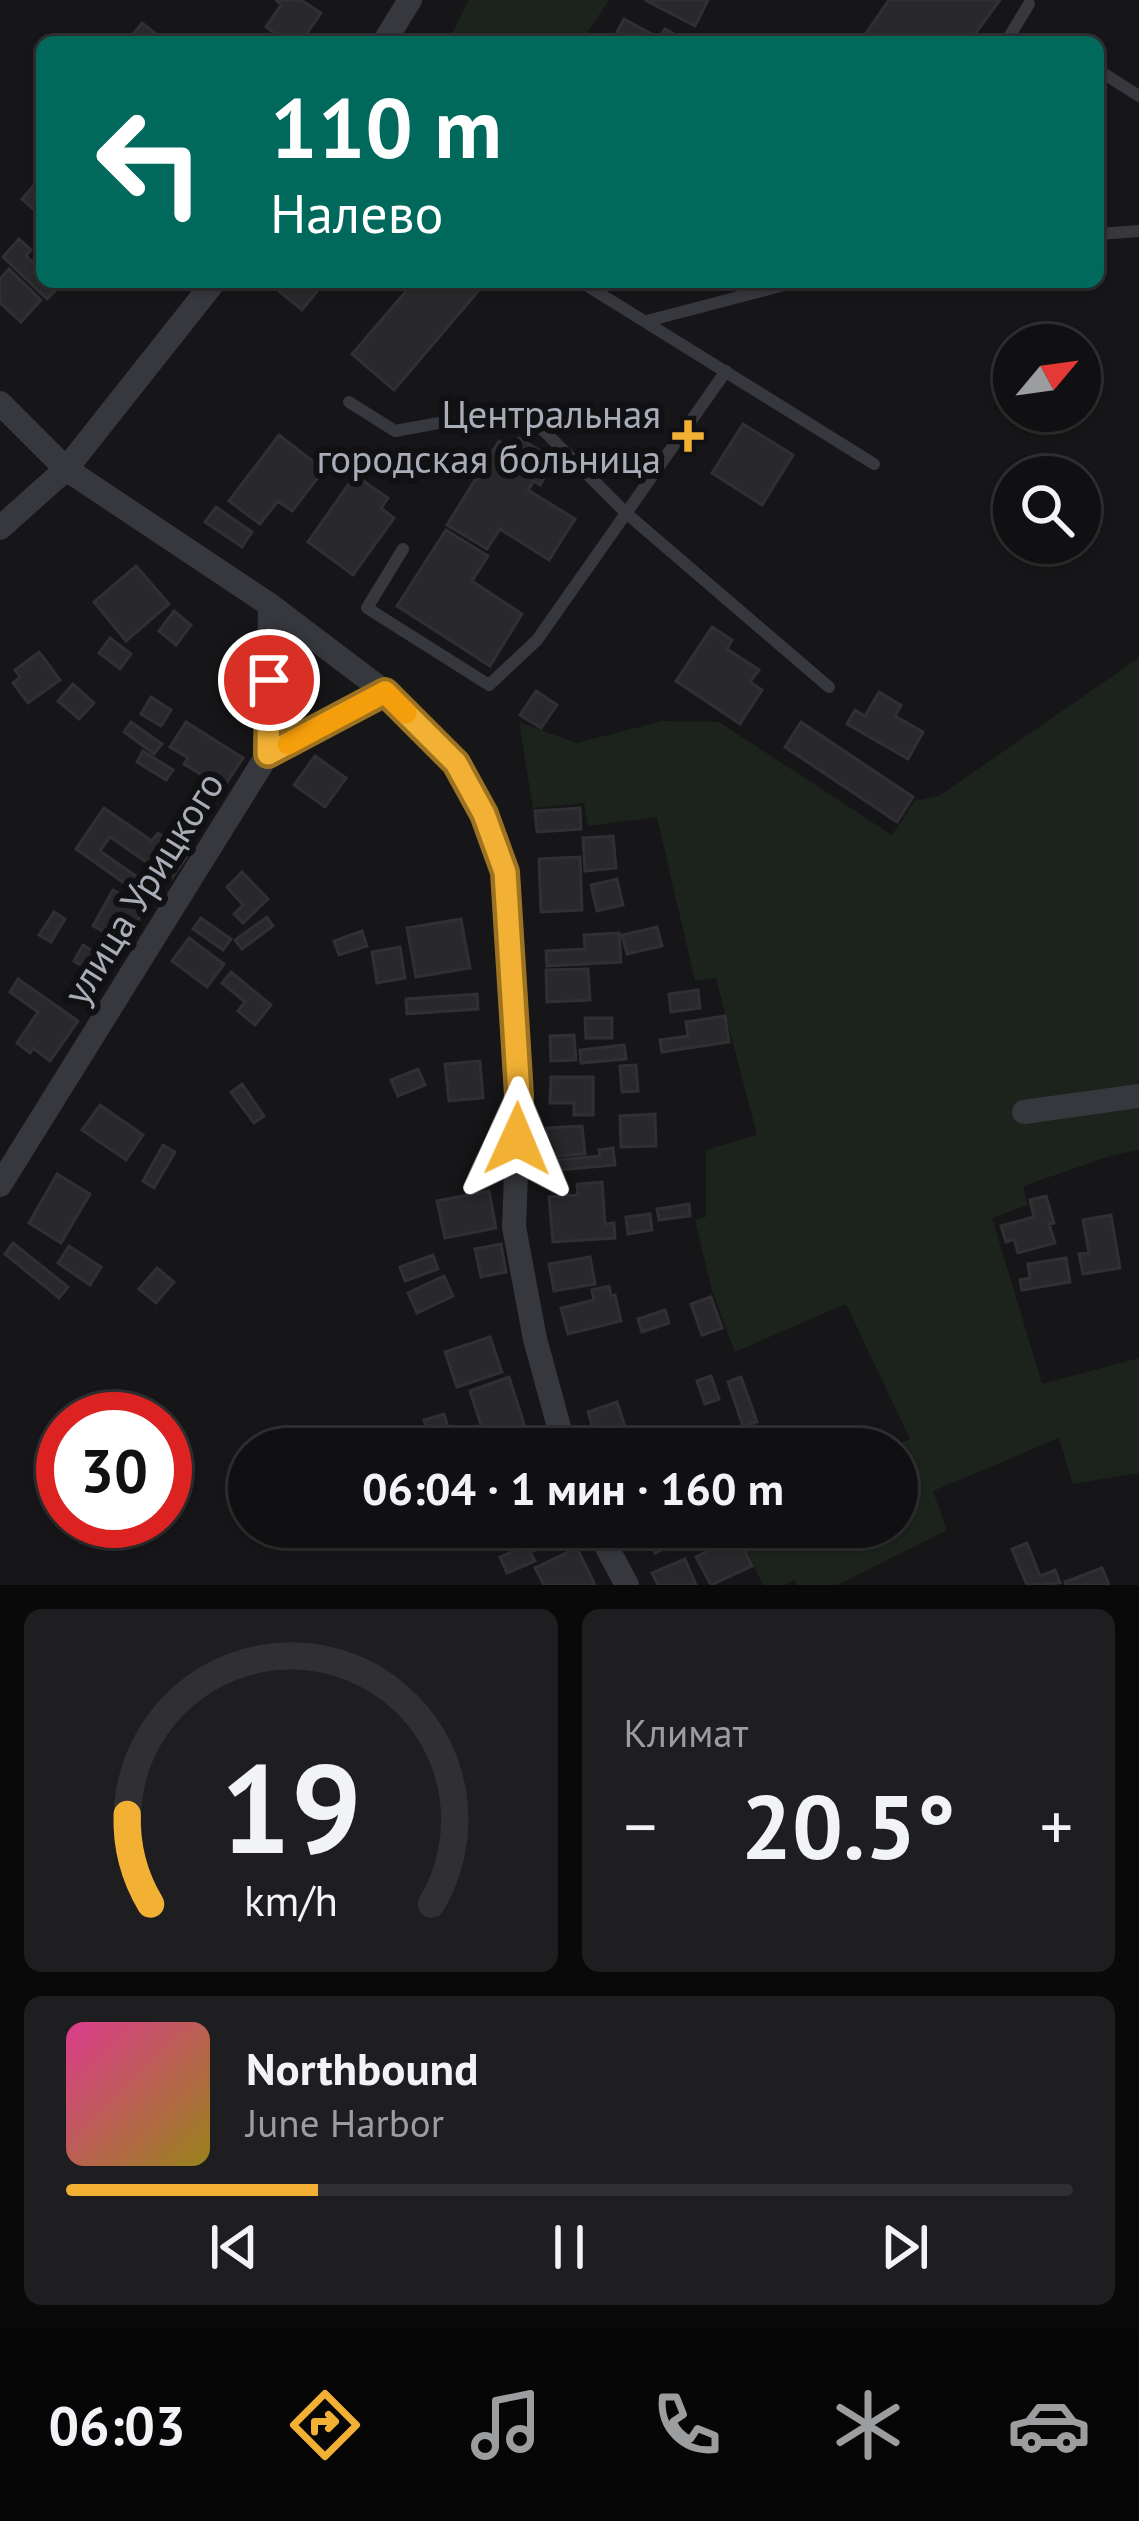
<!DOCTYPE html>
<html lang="ru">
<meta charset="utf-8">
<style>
:root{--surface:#101012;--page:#1e1e20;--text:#f1f3f6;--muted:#9c9d9f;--line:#303032;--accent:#f2b134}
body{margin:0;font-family:"PT Sans",sans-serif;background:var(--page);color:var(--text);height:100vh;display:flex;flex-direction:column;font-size:45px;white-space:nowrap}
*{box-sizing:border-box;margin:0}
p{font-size:39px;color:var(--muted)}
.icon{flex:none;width:66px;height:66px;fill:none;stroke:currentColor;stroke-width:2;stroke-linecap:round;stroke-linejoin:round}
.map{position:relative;height:1585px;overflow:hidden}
.sheet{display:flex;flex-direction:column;gap:24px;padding:24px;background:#09090a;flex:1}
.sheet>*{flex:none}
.hud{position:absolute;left:36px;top:36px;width:1068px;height:252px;border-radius:18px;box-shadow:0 3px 9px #0004,0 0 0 3px var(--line);background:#00695c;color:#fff;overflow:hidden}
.needle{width:78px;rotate:61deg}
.fabs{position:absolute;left:993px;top:324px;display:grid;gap:24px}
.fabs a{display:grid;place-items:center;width:108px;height:108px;border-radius:50%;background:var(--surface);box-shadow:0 3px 9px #0004,0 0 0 3px var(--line);font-size:60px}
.speed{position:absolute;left:36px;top:1392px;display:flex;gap:24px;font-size:60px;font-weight:700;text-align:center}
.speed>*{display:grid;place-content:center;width:156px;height:156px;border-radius:50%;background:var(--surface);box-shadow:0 3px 9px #0004,0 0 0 3px var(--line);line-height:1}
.speed .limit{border:18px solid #d22;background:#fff;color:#111}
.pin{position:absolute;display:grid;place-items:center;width:102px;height:102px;color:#fff;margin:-51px;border:6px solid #fff;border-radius:50%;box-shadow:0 3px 12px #0007}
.me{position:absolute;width:132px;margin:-66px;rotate:1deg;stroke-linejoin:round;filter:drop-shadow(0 0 9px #0008)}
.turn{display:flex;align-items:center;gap:42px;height:252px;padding:0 36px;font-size:54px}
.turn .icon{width:156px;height:156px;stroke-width:2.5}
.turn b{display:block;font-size:84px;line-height:102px}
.big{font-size:90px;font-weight:800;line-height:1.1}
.sheet .card{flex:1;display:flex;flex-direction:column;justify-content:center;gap:18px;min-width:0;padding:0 42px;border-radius:18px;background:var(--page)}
.sheet .dial{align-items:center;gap:0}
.dial svg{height:312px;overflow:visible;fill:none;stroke:var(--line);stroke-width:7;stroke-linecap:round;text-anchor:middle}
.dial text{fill:var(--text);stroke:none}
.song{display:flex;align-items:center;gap:36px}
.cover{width:144px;height:144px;border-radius:18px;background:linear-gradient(135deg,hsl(330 70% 55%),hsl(50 70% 35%))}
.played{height:12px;border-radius:6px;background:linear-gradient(90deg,var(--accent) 25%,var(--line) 25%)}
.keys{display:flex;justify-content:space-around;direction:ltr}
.heat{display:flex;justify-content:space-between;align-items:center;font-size:66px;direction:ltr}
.sheet .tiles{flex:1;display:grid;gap:24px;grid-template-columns:1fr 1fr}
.card:last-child{grid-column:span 2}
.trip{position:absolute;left:228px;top:1428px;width:690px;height:120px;border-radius:60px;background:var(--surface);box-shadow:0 3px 9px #0004,0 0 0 3px var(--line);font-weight:800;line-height:120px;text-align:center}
.dock{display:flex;height:192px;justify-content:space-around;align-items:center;background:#060607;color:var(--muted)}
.dock .icon{width:84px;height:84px}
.dock .active{color:var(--accent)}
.dock b{font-size:54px;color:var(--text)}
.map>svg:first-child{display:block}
.green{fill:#1c231d}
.building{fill:#29292c;stroke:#303034;stroke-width:3}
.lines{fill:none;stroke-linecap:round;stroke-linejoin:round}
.lane{stroke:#37383d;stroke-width:12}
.street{stroke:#37383d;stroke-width:24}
.route-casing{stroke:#9d7322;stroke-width:30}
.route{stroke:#f2b134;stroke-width:21}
.slow{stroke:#f59e0b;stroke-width:21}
.poi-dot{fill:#f2b134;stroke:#111113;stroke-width:4.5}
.labels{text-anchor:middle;stroke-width:12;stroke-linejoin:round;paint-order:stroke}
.poi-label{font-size:39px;fill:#a8adb8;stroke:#111113;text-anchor:end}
.street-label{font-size:39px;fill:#a8adb8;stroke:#111113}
</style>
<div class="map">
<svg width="1139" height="1585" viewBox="0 0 1139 1585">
<rect width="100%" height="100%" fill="#161618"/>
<!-- green -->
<path class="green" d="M469,0H609L581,42H448Z
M1139,658V1150L1113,1155L1023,1186L1028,1205L992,1218L1042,1384L1139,1358V1473L1073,1484L1059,1438L933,1491L947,1530L837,1585H797L794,1580L784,1585H763L734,1527H897V1449H889L910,1439L846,1304L735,1352L712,1290L695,1220L706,1217V1150L757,1135L716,978L695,981L657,817L588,826L584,803L533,808L519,722L576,743L663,721L719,722L892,835L915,801L939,796Z"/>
<!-- building -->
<path class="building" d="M276,0H301L321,13L301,42H287L266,27L281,5Z
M645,0H708L695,26Z
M889,0H1000L969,42H860Z
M624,19L659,38L665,29L689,42H634L617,32Z
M142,23L166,42H127Z
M41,177L42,213L40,215L22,199Z
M19,239L31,250L26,256L42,270V282H54L59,287L47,299L3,257Z
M9,269L41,300L21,322L0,303V279Z
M287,282H308L318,290L302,310L280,292Z
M414,282H486L394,390L352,354Z
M743,424L793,455L762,505L712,473Z
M279,435L324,470L292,511L278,501L260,524L229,501Z
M519,438L542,452L535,463L548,472L540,485L534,481L528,490L575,519L549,560L500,529L487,549L447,525L499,441L512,449Z
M355,475L388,498L381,508L394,518L353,575L308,542Z
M216,507L252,532L242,547L205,522Z
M446,530L488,556L472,581L522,614L490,666L397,606Z
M136,566L169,604L126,641L94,602Z
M174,611L191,625L176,645L159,631Z
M712,627L732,640L727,649L759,670L750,682L762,690L740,724L676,681Z
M110,638L131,654L120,669L99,653Z
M39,652L60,680L28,703L13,683L20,677L15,670Z
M73,684L94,703L79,719L58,701Z
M536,691L557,705L541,728L520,715Z
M879,692L901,705L895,716L923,732L908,759L847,724L855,710L865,716Z
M151,697L171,710L161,726L141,714Z
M131,722L162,744L154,754L124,732Z
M186,722L243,758L223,788L184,764L188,758L170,747Z
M801,722L913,797L897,822L785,747Z
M143,751L173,770L166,780L137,762Z
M315,756L346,778L325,807L294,785Z
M104,808L152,841L158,833L189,854L171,879L110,837L100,851L153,888L145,898L76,849Z
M580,808L581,829L537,832L535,811Z
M613,836L616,868L585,871L583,838Z
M580,857L582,910L541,912L539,859Z
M242,872L268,899L243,923L234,914L243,905L227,887Z
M617,879L623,905L597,911L591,885Z
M113,890L145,907L126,943L93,926Z
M54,912L65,919L51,942L39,935Z
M267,917L273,926L242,949L235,940Z
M201,918L231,939L223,950L193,929Z
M461,919L470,968L416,977L407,928Z
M657,927L662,946L627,954L622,935Z
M362,931L367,946L339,955L334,941Z
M619,933L621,962L547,966L546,951L585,949L584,935Z
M189,938L224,964L207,987L172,961Z
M83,945L109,961L100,977L74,961Z
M400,947L405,978L377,983L372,952Z
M588,969L590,1000L547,1002L546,970Z
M231,972L271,1005L255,1025L238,1011L245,1002L222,983Z
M18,979L78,1021L50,1061L33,1048L30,1053L17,1043L38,1012L10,992Z
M698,990L700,1008L671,1012L669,994Z
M477,994L478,1009L407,1014L406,999Z
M725,1016L729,1042L662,1052L660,1040L688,1036L686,1022Z
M585,1018H612V1038H586Z
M574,1035L576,1060L551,1061L550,1036Z
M624,1045L626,1059L581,1063L580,1050Z
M480,1061L483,1098L449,1101L445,1064Z
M636,1065L638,1091L622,1092L620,1066Z
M418,1069L425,1085L398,1096L391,1080Z
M551,1077H593V1115H574V1103H550Z
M242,1084L264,1116L254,1123L231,1092Z
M100,1105L143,1135L126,1160L82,1130Z
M655,1114L656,1146L621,1147L620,1116Z
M582,1126L585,1154L550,1157L547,1128Z
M163,1145L175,1152L154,1188L143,1181Z
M613,1148L615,1165L547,1171V1161L600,1156L599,1150Z
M57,1174L90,1194L61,1243L29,1223Z
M602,1182L605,1224L614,1223L615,1238L553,1242L549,1197L578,1195L577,1184Z
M489,1191L496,1228L445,1238L437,1201Z
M1046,1196L1054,1223L1049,1224L1055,1243L1018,1253L1014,1239L1006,1242L1001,1226L1034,1217L1030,1200Z
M689,1204L690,1216L659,1220L657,1209Z
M650,1214L652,1230L628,1234L626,1217Z
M1111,1215L1120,1268L1083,1274L1079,1254L1089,1253L1083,1220Z
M13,1243L68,1287L59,1298L5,1254Z
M501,1244L506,1272L481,1277L475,1249Z
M69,1246L101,1267L90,1285L58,1263Z
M433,1255L438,1269L405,1281L400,1267Z
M590,1257L595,1284L554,1291L549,1264Z
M1066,1258L1070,1282L1022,1290L1020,1280L1030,1278L1028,1264Z
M157,1268L174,1282L156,1303L139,1289Z
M444,1276L453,1296L417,1313L408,1293Z
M609,1286L611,1296L615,1295L621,1321L568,1334L561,1308L594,1300L592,1290Z
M711,1297L722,1328L702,1335L691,1304Z
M665,1310L669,1323L642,1332L638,1319Z
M490,1337L502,1372L457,1387L445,1352Z
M711,1376L719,1399L705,1404L697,1381Z
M509,1377L525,1427L486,1441L470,1391Z
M741,1377L757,1422L743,1426L728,1382Z
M617,1402L629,1439L600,1449L588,1412Z
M444,1414L455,1449H434L424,1420Z
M524,1527H564L568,1536L534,1551Z
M679,1527H703L705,1530L655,1553L650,1541Z
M737,1536L752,1566L711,1585L696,1557Z
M1027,1543L1040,1576L1055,1570L1060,1583L1027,1585L1012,1549Z
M527,1546L535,1561L507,1573L500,1557Z
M577,1548L595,1585H544L535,1568Z
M685,1559L696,1585H658L652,1573Z
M1102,1568L1109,1585H1066L1065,1582Z"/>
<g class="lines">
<!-- lane -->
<path class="lane" d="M1006,42L1029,4
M1098,82L1106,75L1139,96
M1098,234L1139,231
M581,282L874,464
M647,321L796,282
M349,402L395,431L521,408L626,513L829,687
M403,549L367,608L489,685L537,640L726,371"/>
<!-- street -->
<path class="street" d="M384,42L410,0
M0,403L66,469L270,605L385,692L456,763L483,814L505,872L519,1095L514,1227L535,1339L565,1449
M0,528L66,469L214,282
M268,754L385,692
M1024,1112L1139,1096
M0,1185L268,754L270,605
M596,1527L627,1585"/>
</g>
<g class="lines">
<!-- route casing -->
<g class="route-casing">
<path id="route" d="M269,680L268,754L385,692L456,763L484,814L505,872L519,1095L517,1139"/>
</g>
<!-- route -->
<use href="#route" class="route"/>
<!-- slow -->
<path class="slow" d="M288,744L385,692L406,713"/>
</g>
<!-- markers -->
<path class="poi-dot" d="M682 418h12v12h12v12h-12v12h-12v-12h-12v-12h12z"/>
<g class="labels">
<!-- poi labels -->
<g class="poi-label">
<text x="661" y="428">Центральная<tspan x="661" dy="45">городская больница</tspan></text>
</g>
<!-- street labels -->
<g class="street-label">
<text transform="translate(143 888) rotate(-58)" y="14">улица Урицкого</text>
</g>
</g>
</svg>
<div class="fabs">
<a><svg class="needle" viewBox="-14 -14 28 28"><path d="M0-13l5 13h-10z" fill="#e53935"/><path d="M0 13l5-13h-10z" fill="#9c9d9f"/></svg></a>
<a><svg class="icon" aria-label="search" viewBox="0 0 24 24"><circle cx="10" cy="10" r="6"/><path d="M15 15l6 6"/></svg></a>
</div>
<div class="speed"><div class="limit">30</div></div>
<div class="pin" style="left:269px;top:680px;background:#d93025"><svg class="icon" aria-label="arrive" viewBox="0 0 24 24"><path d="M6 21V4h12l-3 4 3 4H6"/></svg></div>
<svg class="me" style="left:517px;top:1139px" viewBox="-20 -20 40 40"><path d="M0-17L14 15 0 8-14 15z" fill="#f2b134" stroke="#fff" stroke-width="4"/></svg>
<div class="trip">06:04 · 1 мин · 160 m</div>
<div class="hud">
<div class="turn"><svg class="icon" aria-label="left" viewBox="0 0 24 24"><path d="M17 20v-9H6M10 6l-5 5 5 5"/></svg><div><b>110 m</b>Налево</div></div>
</div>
</div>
<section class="sheet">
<div class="tiles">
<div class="card dial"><svg viewBox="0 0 100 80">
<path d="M14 69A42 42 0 1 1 86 69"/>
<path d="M14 69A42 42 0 0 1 8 46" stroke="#f2b134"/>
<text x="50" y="56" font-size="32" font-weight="700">19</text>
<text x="50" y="72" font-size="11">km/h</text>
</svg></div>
<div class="card"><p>Климат</p>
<div class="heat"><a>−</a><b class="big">20.5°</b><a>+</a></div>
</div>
<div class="card">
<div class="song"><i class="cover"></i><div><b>Northbound</b><p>June Harbor</p></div></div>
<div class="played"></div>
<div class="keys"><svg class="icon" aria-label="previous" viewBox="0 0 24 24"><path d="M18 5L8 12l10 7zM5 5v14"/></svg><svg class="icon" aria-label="pause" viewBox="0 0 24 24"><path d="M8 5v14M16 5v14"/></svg><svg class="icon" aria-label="next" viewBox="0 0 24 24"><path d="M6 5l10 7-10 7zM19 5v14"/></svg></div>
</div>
</div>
</section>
<nav class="dock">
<b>06:03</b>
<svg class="icon active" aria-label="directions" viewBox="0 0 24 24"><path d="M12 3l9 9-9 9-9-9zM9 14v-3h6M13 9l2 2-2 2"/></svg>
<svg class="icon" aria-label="music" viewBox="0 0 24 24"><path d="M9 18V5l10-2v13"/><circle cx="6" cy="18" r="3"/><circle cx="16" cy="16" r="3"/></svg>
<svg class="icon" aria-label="phone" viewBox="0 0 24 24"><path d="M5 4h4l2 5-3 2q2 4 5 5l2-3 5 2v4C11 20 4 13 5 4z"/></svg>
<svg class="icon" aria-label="climate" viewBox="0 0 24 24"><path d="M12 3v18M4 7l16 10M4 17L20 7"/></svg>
<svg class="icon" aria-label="car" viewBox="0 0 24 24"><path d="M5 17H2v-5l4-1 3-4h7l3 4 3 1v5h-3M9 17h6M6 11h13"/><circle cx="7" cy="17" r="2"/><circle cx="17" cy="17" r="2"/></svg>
</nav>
